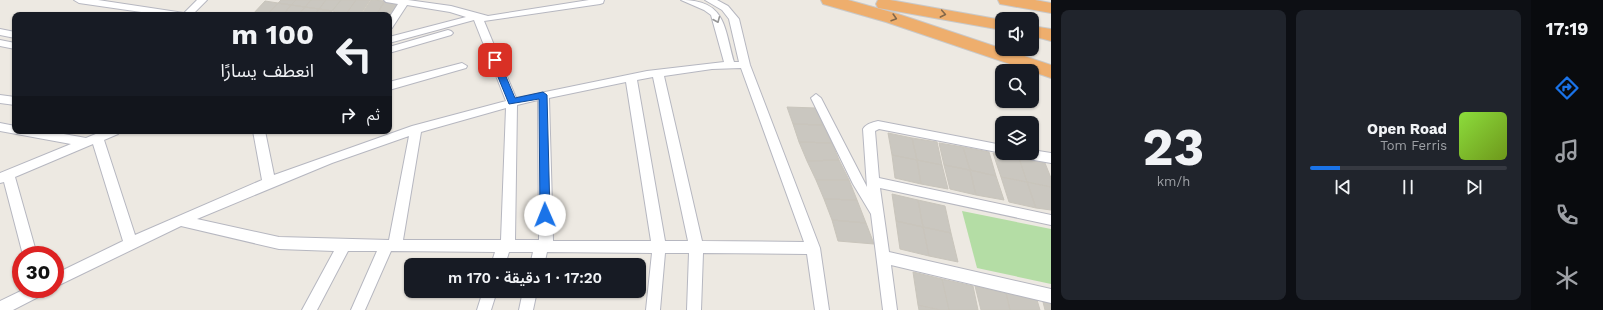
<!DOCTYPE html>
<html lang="ar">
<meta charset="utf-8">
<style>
:root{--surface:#171b24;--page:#20242c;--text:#f1f3f6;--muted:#9ea1a6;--line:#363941;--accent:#1a73e8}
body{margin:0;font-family:"Work Sans","Noto Sans Arabic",sans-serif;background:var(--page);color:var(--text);direction:rtl;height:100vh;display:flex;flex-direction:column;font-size:15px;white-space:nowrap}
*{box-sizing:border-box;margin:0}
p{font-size:13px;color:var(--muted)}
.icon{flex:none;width:22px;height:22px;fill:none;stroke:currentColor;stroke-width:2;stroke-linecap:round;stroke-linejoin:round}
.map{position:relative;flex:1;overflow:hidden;direction:ltr}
.sheet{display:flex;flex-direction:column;gap:10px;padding:10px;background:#0d0f14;width:480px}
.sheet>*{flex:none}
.hud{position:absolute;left:12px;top:12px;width:380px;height:122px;border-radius:8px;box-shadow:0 1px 3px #0004;direction:rtl;background:#171b24;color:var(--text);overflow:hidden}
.controls{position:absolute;left:995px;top:12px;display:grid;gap:8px}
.controls a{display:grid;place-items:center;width:44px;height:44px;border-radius:8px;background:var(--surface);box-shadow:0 1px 3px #0004;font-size:20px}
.speed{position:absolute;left:12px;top:246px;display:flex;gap:8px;font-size:20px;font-weight:700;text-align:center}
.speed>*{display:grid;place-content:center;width:52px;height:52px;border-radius:50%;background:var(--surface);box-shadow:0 1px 3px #0004;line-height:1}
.speed .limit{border:6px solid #d22;background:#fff;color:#111}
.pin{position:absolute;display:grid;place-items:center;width:34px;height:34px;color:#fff;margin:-17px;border-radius:8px;box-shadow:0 2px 6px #0006}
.me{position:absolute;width:44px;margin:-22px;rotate:359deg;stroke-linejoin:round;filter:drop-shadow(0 0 3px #0008)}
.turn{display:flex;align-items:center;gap:14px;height:84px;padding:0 12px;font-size:18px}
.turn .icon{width:52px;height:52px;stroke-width:2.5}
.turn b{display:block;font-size:28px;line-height:34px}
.then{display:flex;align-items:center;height:38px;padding:0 12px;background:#0003;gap:8px;font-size:15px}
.sheet .tile{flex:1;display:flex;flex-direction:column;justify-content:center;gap:6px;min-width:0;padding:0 14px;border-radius:8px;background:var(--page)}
.sheet .dial{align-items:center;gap:0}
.dial b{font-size:52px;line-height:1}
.song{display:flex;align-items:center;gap:12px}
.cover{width:48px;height:48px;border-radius:6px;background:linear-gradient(135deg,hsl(90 70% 55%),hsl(80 70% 35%))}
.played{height:4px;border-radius:2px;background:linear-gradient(90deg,var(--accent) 15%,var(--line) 15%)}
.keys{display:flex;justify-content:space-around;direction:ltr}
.sheet .tiles{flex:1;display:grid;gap:10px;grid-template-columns:repeat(2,1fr)}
.trip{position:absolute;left:404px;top:258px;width:242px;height:40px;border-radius:8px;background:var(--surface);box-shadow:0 1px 3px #0004;font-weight:600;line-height:40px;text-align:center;direction:rtl}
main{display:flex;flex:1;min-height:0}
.tabs{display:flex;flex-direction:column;width:72px;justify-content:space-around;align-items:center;background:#090b0e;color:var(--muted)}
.tabs .icon{width:28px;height:28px}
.tabs .active{color:var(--accent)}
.tabs b{font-size:18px;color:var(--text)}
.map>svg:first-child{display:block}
.green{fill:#b4dda5}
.building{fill:#cac7c0;stroke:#c9c5bc}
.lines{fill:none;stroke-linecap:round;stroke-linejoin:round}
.minor-casing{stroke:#b6b7c0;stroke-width:2}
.motorway-casing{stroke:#c9c9c9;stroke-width:2}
.minor{fill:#fff;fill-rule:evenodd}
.motorway{fill:#eeae6d;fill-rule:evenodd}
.oneway{stroke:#84684a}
.oneway2{stroke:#969696}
.route{fill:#1a73e8;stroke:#114b97}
</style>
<main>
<nav class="tabs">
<b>17:19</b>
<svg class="icon active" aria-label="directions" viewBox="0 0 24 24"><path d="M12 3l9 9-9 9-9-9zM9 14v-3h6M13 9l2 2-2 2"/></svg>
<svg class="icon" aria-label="music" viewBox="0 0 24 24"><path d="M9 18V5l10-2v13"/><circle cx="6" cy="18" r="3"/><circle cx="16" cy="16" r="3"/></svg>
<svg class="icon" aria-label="phone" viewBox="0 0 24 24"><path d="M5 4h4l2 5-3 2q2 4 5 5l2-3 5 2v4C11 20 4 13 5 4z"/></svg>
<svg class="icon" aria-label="climate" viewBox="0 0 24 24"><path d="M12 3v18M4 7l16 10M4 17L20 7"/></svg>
</nav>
<section class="sheet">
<div class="tiles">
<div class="tile">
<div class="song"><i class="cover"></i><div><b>Open Road</b><p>Tom Ferris</p></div></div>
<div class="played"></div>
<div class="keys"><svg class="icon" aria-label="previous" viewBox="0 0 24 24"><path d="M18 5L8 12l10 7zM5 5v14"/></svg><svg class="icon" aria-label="pause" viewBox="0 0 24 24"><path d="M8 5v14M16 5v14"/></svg><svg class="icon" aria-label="next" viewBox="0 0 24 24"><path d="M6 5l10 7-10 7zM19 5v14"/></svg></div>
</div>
<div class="tile dial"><b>23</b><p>km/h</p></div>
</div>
</section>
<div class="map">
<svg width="1051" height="310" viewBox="0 0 1051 310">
<rect width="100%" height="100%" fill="#ede9e2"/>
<!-- green -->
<path class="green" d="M962,211L1051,229V284L977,268Z"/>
<!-- building -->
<path class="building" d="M281,0H296L291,5L278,3Z
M296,0H311L305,7L291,5Z
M311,0H326L319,9L305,7Z
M326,0H341L332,11L319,9Z
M341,0H356L346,14L332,11Z
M356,0H370L360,15L346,14Z
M371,0L385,1L376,15H361Z
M265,1L278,3L267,15H252Z
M385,1L399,3L389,19V15H376Z
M278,3L291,5L283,15H267Z
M291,5L305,7L298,15H283Z
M305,7L319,9L314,15H298Z
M319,9L332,11L329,15H314Z
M787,107L816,108L823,125L793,124Z
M793,124L823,125L832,143L799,142Z
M888,133L912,138L917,160L892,155Z
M912,138L937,142L942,165L917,160Z
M799,142L832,143L839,160L807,161Z
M939,143L963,147L970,170L944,165Z
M963,147L989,152L996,176L970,170Z
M993,153L1019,158L1027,182L1001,177Z
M892,155L917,160L921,184L895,178Z
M1019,158L1045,163L1051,178V187L1027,182Z
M839,160L849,180H816L807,161Z
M917,160L942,165L948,189L921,184Z
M944,165L970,170L976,195L950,189Z
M970,170L996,176L1004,200L976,195Z
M1001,177L1027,182L1036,208L1009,202Z
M816,180H849L857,200L824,199Z
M1027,182L1051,187V210L1036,208Z
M892,194L918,200L923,227L896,221Z
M824,199L857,200L866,223L832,220Z
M918,200L945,206L951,233L923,227Z
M832,220L866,223L874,244L838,241Z
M896,221L923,227L929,256L900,249Z
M923,227L951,233L958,262L929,256Z
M913,272L942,279L949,310H940L918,305Z
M942,279L973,286L978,310H949Z
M975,286L1006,293L1010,310H981Z
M1006,293L1037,300L1040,310H1010Z
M1043,302L1051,304V310H1045Z
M918,305L940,310H919Z"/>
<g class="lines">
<!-- minor casing -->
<g class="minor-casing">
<path id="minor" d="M74,0H98L184,13L197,0H207L192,15H162L79,3Z
M384,0H408L451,6L488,16L589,0H604L603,3L600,4L484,21L516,98L647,71L724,62L711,15L704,10L681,0C726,0 724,27 734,62H739L729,19L722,10L705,0H717L728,6L739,19L750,65L820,248L829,310H815L807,254L703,253L701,310H687L689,253H665L660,310H646L652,253L547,252L544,265H530L533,252H509L505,265H491L495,252L391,251L365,310H351L377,251H348L317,310H302L334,251L279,249L181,226L55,287V274L123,241L93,144L15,177L37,255H23L4,182L0,183V173L71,144L0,131V123L15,126V131H47L86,138L103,131H120L118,134L104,140L135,235L262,180L253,131H265L274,175L412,126L506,101L474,20L389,43V37L466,17L450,12L407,5L392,28L389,29V18L398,4L386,2ZM741,68L804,242L702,241L664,76L712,69ZM653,77L688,241H665L637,80ZM626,82L651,241H553L549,98ZM538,100L539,240H515L517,105ZM506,108L501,240H403L421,132ZM409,136L389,240L279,237L197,219L332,163Z
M0,29L15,32V38L0,35Z
M448,30L451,31L453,33L451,35L389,53V47Z
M0,40L15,43V49L0,46Z
M462,63L467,66L466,68L389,90V82Z
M816,94L821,98L867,187L863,129C866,124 873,122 878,121L1002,145V153H1003H1002L879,129L875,131L879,178L1051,215V225L880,188L889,252L1051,289V303L891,265L897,310H883L871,214L853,184L811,98Z
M0,95L15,97V105L0,103Z
M1032,150L1051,153V163L1023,158L1019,156L1017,153H1032Z
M25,289H46L44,294L13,310H0V301Z
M483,291H497L491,310H477Z
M523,291H537L533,310H519Z"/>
</g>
<!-- motorway casing -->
<g class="motorway-casing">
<path id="motorway" d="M821,0H848L898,14L1051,65V78L886,22L823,4Z
M878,0H890L1002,20V30L884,9L878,8L876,4Z
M998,0H1035L1051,3V13L1006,5L1000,4Z
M1032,26L1051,29V41L1032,36Z"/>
</g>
<!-- minor -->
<use href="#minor" class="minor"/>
<!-- motorway -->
<use href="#motorway" class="motorway"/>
</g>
<!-- one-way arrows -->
<defs><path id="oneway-chevron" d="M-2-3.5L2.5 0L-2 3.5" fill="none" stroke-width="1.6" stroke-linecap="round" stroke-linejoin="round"/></defs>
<g class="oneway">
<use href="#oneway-chevron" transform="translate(943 14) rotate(11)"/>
<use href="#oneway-chevron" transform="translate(894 18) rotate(17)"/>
</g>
<use class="oneway2" href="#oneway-chevron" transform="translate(717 20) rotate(67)"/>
<!-- route -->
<path class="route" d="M495,57L499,60L515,98L543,92L547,95L550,215L545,219L540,215L539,99L509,104L491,60Z"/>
</svg>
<div class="controls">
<a><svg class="icon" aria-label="sound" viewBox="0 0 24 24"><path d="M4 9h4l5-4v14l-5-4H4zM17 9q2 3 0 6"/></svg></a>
<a><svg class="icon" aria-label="search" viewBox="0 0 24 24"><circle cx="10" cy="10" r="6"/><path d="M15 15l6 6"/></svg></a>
<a><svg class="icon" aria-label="layers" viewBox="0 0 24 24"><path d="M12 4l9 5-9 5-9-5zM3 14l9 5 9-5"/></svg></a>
</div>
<div class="speed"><div class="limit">30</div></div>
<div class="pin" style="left:495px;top:60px;background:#d93025"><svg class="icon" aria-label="arrive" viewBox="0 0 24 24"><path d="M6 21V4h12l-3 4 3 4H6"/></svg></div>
<svg class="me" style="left:545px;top:215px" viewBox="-20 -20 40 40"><circle r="19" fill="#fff"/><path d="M0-13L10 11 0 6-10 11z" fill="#1a73e8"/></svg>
<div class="trip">17:20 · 1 دقيقة · 170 m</div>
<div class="hud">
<div class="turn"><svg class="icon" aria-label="left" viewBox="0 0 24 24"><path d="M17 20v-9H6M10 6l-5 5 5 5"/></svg><div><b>100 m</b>انعطف يسارًا</div></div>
<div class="then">ثم<svg class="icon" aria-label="right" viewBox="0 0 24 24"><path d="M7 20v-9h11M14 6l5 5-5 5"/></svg></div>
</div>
</div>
</main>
